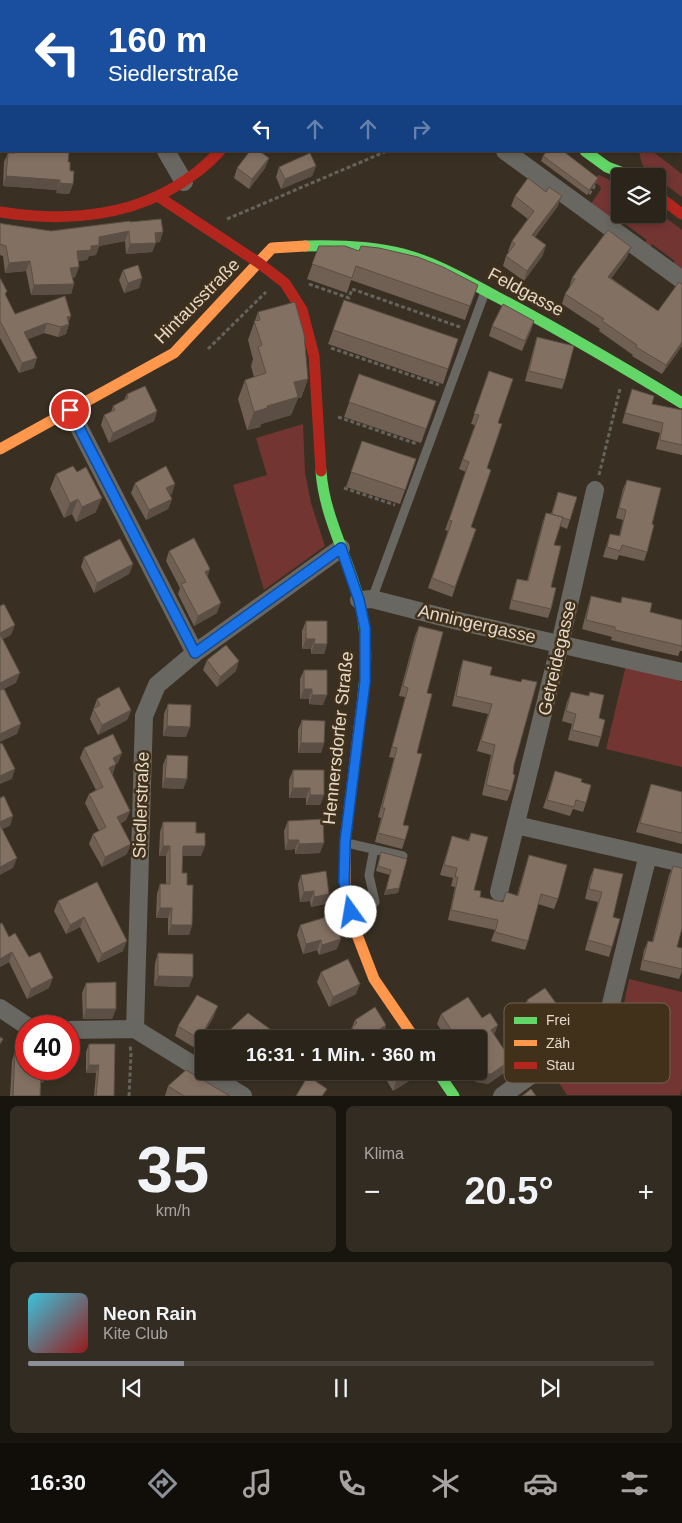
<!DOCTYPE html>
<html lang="de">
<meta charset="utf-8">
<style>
:root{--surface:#2b241a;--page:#332c23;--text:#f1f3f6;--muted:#a6a4a2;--line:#474139;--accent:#8c9099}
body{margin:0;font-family:Arial,sans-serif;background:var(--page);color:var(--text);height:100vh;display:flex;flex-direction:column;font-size:19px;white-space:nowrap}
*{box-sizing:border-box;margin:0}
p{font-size:16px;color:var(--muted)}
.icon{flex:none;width:28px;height:28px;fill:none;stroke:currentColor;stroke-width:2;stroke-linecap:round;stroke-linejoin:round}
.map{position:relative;height:1096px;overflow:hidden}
.drawer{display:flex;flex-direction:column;gap:10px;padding:10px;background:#18140e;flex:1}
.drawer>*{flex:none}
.top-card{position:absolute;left:0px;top:0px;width:682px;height:152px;box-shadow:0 2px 8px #0003,0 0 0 1px var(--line);background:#1a4fa0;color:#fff;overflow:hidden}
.controls{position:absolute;left:611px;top:168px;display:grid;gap:10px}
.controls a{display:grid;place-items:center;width:55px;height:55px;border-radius:5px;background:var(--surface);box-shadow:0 2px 8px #0003,0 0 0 1px var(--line);font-size:25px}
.speed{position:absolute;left:15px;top:1015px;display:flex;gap:10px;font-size:25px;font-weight:700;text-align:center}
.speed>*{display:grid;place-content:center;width:65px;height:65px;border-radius:50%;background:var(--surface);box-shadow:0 2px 8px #0003,0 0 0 1px var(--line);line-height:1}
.speed .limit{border:8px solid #d22;background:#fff;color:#111}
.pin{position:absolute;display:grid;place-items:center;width:42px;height:42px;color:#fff;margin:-21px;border:2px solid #fff;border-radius:50%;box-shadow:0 1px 5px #0007}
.me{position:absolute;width:55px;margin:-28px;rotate:347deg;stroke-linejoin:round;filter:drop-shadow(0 0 4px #0008)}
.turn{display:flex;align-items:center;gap:18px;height:105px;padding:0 25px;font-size:22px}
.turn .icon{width:65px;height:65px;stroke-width:2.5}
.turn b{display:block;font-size:35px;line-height:42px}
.lanes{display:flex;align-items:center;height:48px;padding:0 25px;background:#0003;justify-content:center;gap:25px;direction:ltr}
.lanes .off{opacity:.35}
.big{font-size:38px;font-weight:600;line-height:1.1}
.drawer .card{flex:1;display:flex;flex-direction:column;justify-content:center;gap:8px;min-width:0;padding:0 18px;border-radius:8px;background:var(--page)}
.drawer .dial{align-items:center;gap:0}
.dial b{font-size:65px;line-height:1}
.song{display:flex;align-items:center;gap:15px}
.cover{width:60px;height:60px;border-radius:8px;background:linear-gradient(135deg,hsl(190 70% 55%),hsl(0 70% 35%))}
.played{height:5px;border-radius:2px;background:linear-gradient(90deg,var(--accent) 25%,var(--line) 25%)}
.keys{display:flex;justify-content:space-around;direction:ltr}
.heat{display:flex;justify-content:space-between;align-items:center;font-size:28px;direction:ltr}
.drawer .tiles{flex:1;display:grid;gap:10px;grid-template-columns:1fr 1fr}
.card:last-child{grid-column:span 2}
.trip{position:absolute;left:195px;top:1030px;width:292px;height:50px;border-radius:5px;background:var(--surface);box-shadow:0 2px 8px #0003,0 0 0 1px var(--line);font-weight:600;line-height:50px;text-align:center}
.tabs{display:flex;height:80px;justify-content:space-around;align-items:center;background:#110e0a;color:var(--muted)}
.tabs .icon{width:35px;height:35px}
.tabs .current{color:var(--accent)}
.tabs b{font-size:22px;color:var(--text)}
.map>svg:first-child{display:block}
.green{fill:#733532}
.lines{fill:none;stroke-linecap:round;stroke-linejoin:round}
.path{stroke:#66625c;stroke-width:3;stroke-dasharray:4 2.5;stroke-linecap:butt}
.lane{stroke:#696761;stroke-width:9}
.street{stroke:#696761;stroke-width:18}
.fast{stroke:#63d668;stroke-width:11}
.slow{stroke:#ff974d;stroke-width:11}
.jam{stroke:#b3261e;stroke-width:11}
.rail-casing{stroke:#6e6962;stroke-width:5.5}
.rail{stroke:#42311a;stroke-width:4;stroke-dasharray:11;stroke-linecap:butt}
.wall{fill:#706054}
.shaded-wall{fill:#5b4e45}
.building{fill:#827062;stroke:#5b4e45}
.route-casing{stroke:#114b97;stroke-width:12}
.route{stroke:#1a73e8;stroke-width:9}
.labels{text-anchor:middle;stroke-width:5;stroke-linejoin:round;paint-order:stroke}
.street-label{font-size:18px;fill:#e3d8ca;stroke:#42311a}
.key{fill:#42311a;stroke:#72634f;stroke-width:1}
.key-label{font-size:14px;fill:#e3d8ca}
</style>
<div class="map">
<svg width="682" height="1096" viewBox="0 0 682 1096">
<rect width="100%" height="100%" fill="#393023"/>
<!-- green -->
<path class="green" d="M639,151H652L682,174V197L658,179V176C644,176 641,162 639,151Z
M599,175L620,185V214H658V212L682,230V272L673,264L675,261L652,244L650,247L644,243L647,240L624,223L621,226L589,207L601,189L600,186L592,180Z
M303,424L305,473L311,503L325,546L264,590L233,485L267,475L256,438Z
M626,665L661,673L682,682V767L606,749Z
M629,979L682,992V1088L680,1095H567L549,1068L621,1018Z"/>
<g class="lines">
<!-- path -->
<path class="path" d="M635,0L637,1
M644,0L646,1
M676,0L678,1
M681,4L682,5
M589,194L595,185L593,183
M227,219L387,151
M309,284L349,298L352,289L460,327
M331,348L439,385
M208,349L266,292
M338,417L417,444
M599,475L620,389
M344,488L395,505
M129,1096L131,1054L130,1044"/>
<!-- lane -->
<path class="lane" d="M306,0L307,1
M372,599L485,292
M347,843L403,856
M374,849L369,875L375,902"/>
<!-- street -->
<path class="street" d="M80,0L81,1
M166,151L184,182
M505,151L682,280
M70,410L195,653
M359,600L372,599L458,621L682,672
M516,825L682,863
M499,892L560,644L595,490
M0,1008L27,1026
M69,1030L135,1029
M243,1096L135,1029L144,716L157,685L195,653L341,548
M502,1096L607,1020L648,855"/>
<!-- fast -->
<path class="fast" d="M400,0L403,1
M585,151L607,167L631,176
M305,246C338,245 371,246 403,254C437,263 467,281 497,297C560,330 621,366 682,403
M321,471C324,516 348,557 359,600C367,631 367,665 363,696
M437,1071L454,1096"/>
<!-- slow -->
<path class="slow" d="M338,1L341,0
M0,449L174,353L272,248L305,246
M363,696L345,842V882L354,927L374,979L415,1039"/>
<!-- jam -->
<path class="jam" d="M658,196L682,214
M159,197L259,263L285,283L302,310L314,356L321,471
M0,212C70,223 139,217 197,172C205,166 213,158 220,151"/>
<!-- rail casing -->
<g class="rail-casing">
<path id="rail" d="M504,0L506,1
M523,0L525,1
M681,116L682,117
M681,130L682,131"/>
</g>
<!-- rail -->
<use href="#rail" class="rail"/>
</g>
<!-- wall -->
<path class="wall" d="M0,0L1,1V51L0,52Z
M113,0H171L172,1H114Z
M232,0H297L296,1H232Z
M11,151H69L68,162L73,184L69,194L56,193L57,190L3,186L4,162L8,153H11Z
M543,156L596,183L587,195L541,161Z
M269,158L265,168L249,189L234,178L237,168Z
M316,166L312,176L281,189L276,177L279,167Z
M515,196L558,206L535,237L543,255L524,281L503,266L506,256L509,252L508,251L512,241L528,219L511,206Z
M130,222L160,242H156L152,252L126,254L125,241L99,246L96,255L89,256L87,260L78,261L79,267L75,277L72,278L74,284L71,294L31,295L26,271L5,273L3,256L0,255V223L4,224L51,231Z
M319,246L470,306L465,320L351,280L347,293L307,279Z
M631,247L627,257L611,278L658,311L682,284V346L662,374L632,356L633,355L599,331L600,329L562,304L565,294L569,288L572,278Z
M123,270L142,278L139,288L124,293L119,280Z
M0,278L6,296L15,314L69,322V324L66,334L58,337L44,333L28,339L34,368L19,373L0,338Z
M344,300L458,339L443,384L328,344Z
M258,312L308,379L301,398H298L291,415L261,424L260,427L247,430L238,399L245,380L254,377L251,366L253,359L248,340Z
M534,321L522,351L489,336L492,326Z
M537,337L565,380L562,389L525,381L534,347Z
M489,371L498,423L487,468L471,527L476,529L452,597L428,588L448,531L445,530L466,472L459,469L475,425L471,424Z
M359,374L436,401L421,443L344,417Z
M632,389L652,404L682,410V455L656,449L660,433L622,423Z
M127,394L157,411L154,421L109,443L101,425L104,415L111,412L113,406L124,400Z
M362,441L416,459L400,504L346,487Z
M56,474L96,512L76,522L72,514L64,518L50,489Z
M627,480L652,524L647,552L644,561L619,555L617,560L603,557L610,534L619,536L623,520L616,518L623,489Z
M135,483L172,494L169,495L172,499L168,509L146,520L131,493Z
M558,492L570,520L567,529L560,526L554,545L551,587V609L548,618L509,609L514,588L517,579L527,581L543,521L546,513L551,514Z
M169,551L217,613L194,626L178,594L180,588L166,561Z
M84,557L133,564L129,574L94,593L81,567Z
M591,596L620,603L622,597L650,612L682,620V651H680L678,656L651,650L611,640L612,637L582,629L588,606Z
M306,621L327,644L324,654H311V649H302V631Z
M419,626L427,693L403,825L405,840L402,849L375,842L381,818L378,817L394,758L389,757L405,697L399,696L415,636Z
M207,660L236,671L217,687L203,670Z
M463,660L490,675L521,682L522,679L511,791L507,801L482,795L491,755L477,751L488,714L452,706L460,670Z
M304,670L323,705L309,704V699H300V679Z
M571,692L588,696L590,692L599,718L601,737L598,747L568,740L572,724L562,721L567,702Z
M97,699L131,710L127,720L98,735L90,719Z
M168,704L186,737L163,736L164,714Z
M302,720L324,743L321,753H298V730Z
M84,748L118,763L116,764L112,775L130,811L126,820L120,824L127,854L102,867L89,844L93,834L99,831L85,803L89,794L96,790L80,758Z
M167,755L187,779L183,789L162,788L163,765Z
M293,770L324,795L320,805H306V798H289V780Z
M555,771L581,782L586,803L583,812L573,809L570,816L543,808Z
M651,784L682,792V844L636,832Z
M288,821L320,853L295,854V849L285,850L284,831Z
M163,822L196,833L201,856H183L182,873L187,885L192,925L189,935H168V918H156L157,894L160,884H166V856H159L160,832Z
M471,833L474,890L480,897L503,902L506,892L517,895L529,855L558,899L554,909L538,904L528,941L525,950L491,941L495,930L448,920L455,887L451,886L453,878L440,875L452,836L468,840Z
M381,852L407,859L398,893L384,895L390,875L376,871Z
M673,866L677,947L682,948V971L679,979L640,970L644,950L648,941L652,942L669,875Z
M594,868L613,917L612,947L609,957L585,950L598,902L585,899L590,878Z
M301,875L329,894L325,904L311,907L310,901L300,902L298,884Z
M97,882L123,951L98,963L80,927L66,934L54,911L58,901Z
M0,924L9,937L29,957L49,988L27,999L9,962L0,967Z
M300,925L337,949L319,955L317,950L303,954L297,935Z
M158,953L189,987L154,986L155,963Z
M321,972L356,994L329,1007L317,982Z
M86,983L116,1009L112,1019H83L82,993Z
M527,1000L559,1022L534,1039L527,1029L531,1020L523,1009Z
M441,1014L494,1035L508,1070L488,1084L476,1082L468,1071H479V1039H447L437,1024Z
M214,1016L195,1048L175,1036L178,1026Z
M355,1020L386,1025L383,1035L386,1039H349L348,1037Z
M89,1044L114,1096H94L96,1073H86V1052Z
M15,1051L43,1083L41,1082L40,1096H10L12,1061Z
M238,1071H252L248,1078Z
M381,1071H415L412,1079L393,1091Z
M168,1086L230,1096H165Z"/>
<!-- shaded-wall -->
<path class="shaded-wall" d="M269,158L265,168L249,189L252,179Z
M316,166L312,176L281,189L285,179Z
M6,176L60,180L57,190L3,186Z
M598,178L596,183L587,195L589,190Z
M60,183L73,184L69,194L56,193Z
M562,196L558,206L528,245L532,235Z
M129,231L125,241L99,246L96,255L89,256L87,260L73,261L77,251L99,237Z
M163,232L160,242L154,243H156L152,252L126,254L130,244L155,233Z
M546,245L543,255L524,281L527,271Z
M631,247L627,257L605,287L608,277Z
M30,261L26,271L5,273L9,263Z
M79,267L75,277L66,278L70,268Z
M142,278L139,288L124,293L128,283Z
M74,284L71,294L31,295L34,285Z
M71,316L68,324H69L66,334L58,337L61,327L67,317Z
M534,321L531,331L522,351L525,341Z
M47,323L44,333L20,342L24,332Z
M682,342V346L662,374L666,365Z
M37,358L34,368L19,373L22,363Z
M308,379L301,398H298L291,415L261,424L260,427L247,430L254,412L267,406L294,382Z
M157,411L154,421L109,443L113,433Z
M175,484L172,494L163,498L166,488Z
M102,498L96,512L76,522L82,507Z
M78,499L72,514L64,518L70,503Z
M172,499L168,509L146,520L149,510Z
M133,564L129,574L94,593L97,583Z
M210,569L207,579L205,572Z
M221,603L217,613L194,626L198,616Z
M15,625L11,635L0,641V633Z
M306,639H315L311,649H302Z
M314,644H327L324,654H311Z
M239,661L236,671L217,687L220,677Z
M20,673L16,683L0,691V683Z
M304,689H312L309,699H300Z
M312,695H327L323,705L309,704Z
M131,710L127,720L98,735L102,725Z
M21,724L17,734L0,742V734Z
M167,726L190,727L186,737L163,736Z
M301,743H324L321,753H298Z
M122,753L118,763L109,767L113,758Z
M116,764L113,774L105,778L109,768Z
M15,769L12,779L0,784V776Z
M165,778L187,779L183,789L162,788Z
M293,788H310L306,798H289Z
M310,795H324L320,805H306Z
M130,811L126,820L113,827L117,817Z
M13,816L10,826L0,830V822Z
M288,840H299L295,849L285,850Z
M324,843L320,853L295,854L299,844Z
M131,844L127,854L102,867L105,857Z
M163,846H170L166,856H159Z
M183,846H205L201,856H179Z
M17,858L13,868L0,875V867Z
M399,888L398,893L384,895L386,890Z
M314,891L310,901L300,902L304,892Z
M329,894L325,904L311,907L314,897Z
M160,908H172L168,918H156Z
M84,917L80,927L66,934L70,925Z
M171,925H192L189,935H168Z
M341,939L337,949L319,955L322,945Z
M321,940L317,950L303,954L306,944Z
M127,941L123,951L98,963L102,954Z
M12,952L9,962L0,967V959Z
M158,976L193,977L189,987L154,986Z
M53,978L49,988L27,999L31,989Z
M360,984L356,994L329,1007L333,997Z
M218,1006L214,1016L195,1048L199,1039Z
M86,1009H116L112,1019H83Z
M563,1013L559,1022L534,1039L537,1030Z
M386,1025L383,1035L380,1029Z
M498,1025L494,1035L491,1030Z
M511,1060L508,1070L488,1084L476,1082L479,1073Z
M89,1065H99L96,1073H86Z
M412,1071H415L412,1079L393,1091L396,1081Z
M41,1072L47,1073L43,1083L38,1082Z"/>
<!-- building -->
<path class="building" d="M0,0H25L26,1H1V32L0,31Z
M123,0H171L172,1H123Z
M250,0H294L293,1H251Z
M15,151H69L68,162H70V171H74L73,184L60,183V180L6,176L8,153H15Z
M250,151H259L269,158L252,179L237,168Z
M547,151H563L598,178L589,190L543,156Z
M310,153L316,166L285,179L279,167Z
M528,178L546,192L549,187L562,196L532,235L546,245L527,271L506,256L515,244L512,241L534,211L515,196Z
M161,219L163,232L155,233L156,243L130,244L129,231L99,237V245L91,246V250L77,251L79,267L70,268L74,284L34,285L30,261L9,263L6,246L0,244V223L4,224L51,231L130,221V222Z
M608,230L631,247L608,277L658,311L679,282L682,284V342L666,365L636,347L637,345L602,321L604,319L565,294L575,279L572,278L579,268Z
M319,246H345L359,251L361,246L379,248L418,257L443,267L478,285L470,306L356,266L352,278L312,264Z
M138,265L142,278L128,283L123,270Z
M0,278L7,291L5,294L15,314L65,296L71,316L67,317L69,324L61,327L47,323L24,332L37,358L22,363L0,321Z
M344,300L458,339L448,369L333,330Z
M295,302L304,334L308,379L294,382L298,397L267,406V408L254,412L245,380L266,373L258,347L262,345L254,321L260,320L258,312Z
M503,304L534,321L525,341L492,326Z
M537,337L574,346L565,380L529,371Z
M489,371L513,379L498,423L502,424L487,468L491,470L471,527L476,529L455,587L432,578L452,521L449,520L469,462L463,459L479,415L474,414Z
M359,374L436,401L426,429L349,402Z
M145,386L157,411L113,433L104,415L115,410L113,406L128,398L127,394Z
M632,389L654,396L652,404L682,410V445L660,440L663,423L625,413Z
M362,441L416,459L405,490L351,472Z
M73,466L77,472L86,467L102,498L82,507L78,499L70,503L56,474Z
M166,466L175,484L166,488L172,499L149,510L135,483Z
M627,480L661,488L652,524L654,525L647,552L622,545L620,551L607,547L610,534L620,536L626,510L619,508Z
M558,492L577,497L570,520L552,514Z
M546,513L563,517L554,545L561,546L551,587L556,588L551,609L512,600L517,579L528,581Z
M194,538L210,569L205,572L221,603L198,616L181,584L186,582L169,551Z
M120,539L133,564L97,583L84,557Z
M591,596L621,603L622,597L652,603L650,612L682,620V646L615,630V627L586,620Z
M4,604L15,625L0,633V606Z
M306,621H327V644H314L315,639H306Z
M419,626L443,632L427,693L432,694L417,753L422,754L403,825L409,826L405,840L378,833L385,808H382L397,748L392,747L408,688L403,686Z
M0,634L20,673L0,683Z
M226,645L239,661L220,677L207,660Z
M463,660L492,667L490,675L521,682L522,679L537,682L514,765L513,774L515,775L511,791L486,785L495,745L481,741L492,704L456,696Z
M304,670H327V695H312V689H304Z
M119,687L131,710L102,725L93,709L100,705L97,699Z
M4,689L21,724L0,734V690Z
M571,692L589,696L590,692L604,695L599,718L605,720L601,737L572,730L576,714L566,711Z
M168,704L191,705L190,727L167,726Z
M302,720L325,721L324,743H301Z
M113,734L122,753L113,758L116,764L109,768L130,811L117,817L131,844L105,857L93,834L106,827L89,794L103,787L84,748Z
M2,743L15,769L0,776V744Z
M167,755L188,756L187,779L165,778Z
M293,770H324V795H310V788H293Z
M555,771L582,779L581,782L591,785L586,803L576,800L574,807L547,800Z
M651,784L682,792V833L640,823Z
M4,796L13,816L0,822V798Z
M323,819L324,843L299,844V840H288V821Z
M163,822H196V833H205V846H183L182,873H187V885H193L192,925H171L172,908H160V884H170V846H163Z
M0,825L17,858L0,867Z
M471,833L488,837L474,890L481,891L480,897L503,902L506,892L518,896L529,855L567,865L558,899L541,894L528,941L495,932L498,920L451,910L458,877H455L457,868L444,865L452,836L469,841Z
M381,852L407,859L399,888L386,890L391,870L378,866Z
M673,866L682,868V928L677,947L682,948V969L643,960L648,941L653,942Z
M594,868L623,874L613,917L620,919L612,947L588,940L602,892L589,889Z
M326,871L329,894L314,897V891L304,892L301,875Z
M97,882L127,941L102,954L84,917L70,925L58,901Z
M333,915L341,939L322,945L321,940L306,944L300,925Z
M2,923L9,937L15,933L29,957L40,952L53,978L31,989L12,952L0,959V924Z
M158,953L193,954V977L158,976Z
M348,959L360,984L333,997L321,972Z
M116,982V1009H86V983Z
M545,988L563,1013L537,1030L530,1020L537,1015L527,1000Z
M197,995L218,1006L199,1039L178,1026Z
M468,997L482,1018L490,1013L498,1025L491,1030L511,1060L491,1074L479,1073L478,1071L479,1039H457L441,1014Z
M375,1007L386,1025L380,1029L386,1039H359L352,1027L357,1023L355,1020Z
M248,1013L274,1032L270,1039H223L222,1037Z
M0,1037L3,1039L0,1044Z
M89,1044H115L114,1096H96L99,1065H89Z
M15,1051L26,1052V1069H47V1073L41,1072L40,1096H13Z
M186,1070L230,1096H184L168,1086Z
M390,1071H412L396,1081Z
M308,1076L327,1089L322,1096H296Z
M531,1089L536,1096H522Z"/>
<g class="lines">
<!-- route casing -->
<g class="route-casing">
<path id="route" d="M70,410L195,653L341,548L359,600L365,628V682L345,842L344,882L351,912"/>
</g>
<!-- route -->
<use href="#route" class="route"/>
</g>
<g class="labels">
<!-- street labels -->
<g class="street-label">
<text transform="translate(526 292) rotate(28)" y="6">Feldgasse</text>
<text transform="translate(197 301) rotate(-45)" y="6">Hintausstraße</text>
<text transform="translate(477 624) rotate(13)" y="6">Anningergasse</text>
<text transform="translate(557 658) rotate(-77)" y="6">Getreidegasse</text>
<text transform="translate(338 738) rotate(-84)" y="6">Hennersdorfer Straße</text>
<text transform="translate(141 805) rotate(-88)" y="6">Siedlerstraße</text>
</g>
</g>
<!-- legend -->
<rect x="504" y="1003" width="166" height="80" rx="8" class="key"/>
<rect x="514" y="1017" width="23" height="7" fill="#63d668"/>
<rect x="514" y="1040" width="23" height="6" fill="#ff974d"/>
<rect x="514" y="1062" width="23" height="7" fill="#b3261e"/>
<g class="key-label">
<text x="546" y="1025">Frei</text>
<text x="546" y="1048">Zäh</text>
<text x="546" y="1070">Stau</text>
</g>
</svg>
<div class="controls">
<a><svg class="icon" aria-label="layers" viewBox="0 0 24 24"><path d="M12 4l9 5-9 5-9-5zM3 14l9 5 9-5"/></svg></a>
</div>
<div class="speed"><div class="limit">40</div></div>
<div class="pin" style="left:70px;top:410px;background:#d93025"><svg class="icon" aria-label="arrive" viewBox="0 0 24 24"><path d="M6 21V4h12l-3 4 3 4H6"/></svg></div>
<svg class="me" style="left:351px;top:912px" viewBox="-20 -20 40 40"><circle r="19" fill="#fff"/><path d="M0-13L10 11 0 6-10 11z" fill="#1a73e8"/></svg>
<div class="trip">16:31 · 1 Min. · 360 m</div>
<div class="top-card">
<div class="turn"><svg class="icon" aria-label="left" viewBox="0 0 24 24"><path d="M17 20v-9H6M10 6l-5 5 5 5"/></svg><div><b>160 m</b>Siedlerstraße</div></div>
<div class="lanes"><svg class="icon" aria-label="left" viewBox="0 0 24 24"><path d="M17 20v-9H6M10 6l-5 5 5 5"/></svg><svg class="icon off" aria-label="ahead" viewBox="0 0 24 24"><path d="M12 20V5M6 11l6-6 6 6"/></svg><svg class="icon off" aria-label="ahead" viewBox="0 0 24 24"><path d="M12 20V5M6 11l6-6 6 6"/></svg><svg class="icon off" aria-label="right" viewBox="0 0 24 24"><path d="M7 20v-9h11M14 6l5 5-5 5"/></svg></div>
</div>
</div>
<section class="drawer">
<div class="tiles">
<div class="card dial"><b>35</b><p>km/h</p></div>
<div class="card"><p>Klima</p>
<div class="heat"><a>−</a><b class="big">20.5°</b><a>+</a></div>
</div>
<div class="card">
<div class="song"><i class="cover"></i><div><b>Neon Rain</b><p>Kite Club</p></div></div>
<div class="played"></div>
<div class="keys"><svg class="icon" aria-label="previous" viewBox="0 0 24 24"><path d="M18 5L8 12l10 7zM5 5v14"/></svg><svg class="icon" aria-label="pause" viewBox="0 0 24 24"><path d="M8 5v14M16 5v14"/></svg><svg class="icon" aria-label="next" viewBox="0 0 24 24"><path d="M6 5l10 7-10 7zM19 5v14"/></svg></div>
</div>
</div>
</section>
<nav class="tabs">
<b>16:30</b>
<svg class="icon current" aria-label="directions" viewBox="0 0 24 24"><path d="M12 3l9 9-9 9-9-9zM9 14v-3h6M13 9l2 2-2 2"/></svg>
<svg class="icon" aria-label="music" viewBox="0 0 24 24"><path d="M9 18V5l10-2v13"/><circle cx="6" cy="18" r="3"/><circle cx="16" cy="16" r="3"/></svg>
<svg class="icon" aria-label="phone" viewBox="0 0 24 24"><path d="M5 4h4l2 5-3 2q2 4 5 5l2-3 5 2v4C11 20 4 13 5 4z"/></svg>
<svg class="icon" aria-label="climate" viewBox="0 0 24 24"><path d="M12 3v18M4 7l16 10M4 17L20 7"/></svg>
<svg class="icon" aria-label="car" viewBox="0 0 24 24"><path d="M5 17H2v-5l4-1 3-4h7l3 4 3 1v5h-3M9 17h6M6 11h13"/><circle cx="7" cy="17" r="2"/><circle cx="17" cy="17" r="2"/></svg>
<svg class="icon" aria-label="filters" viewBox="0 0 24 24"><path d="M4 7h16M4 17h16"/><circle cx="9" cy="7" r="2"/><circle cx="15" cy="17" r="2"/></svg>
</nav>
